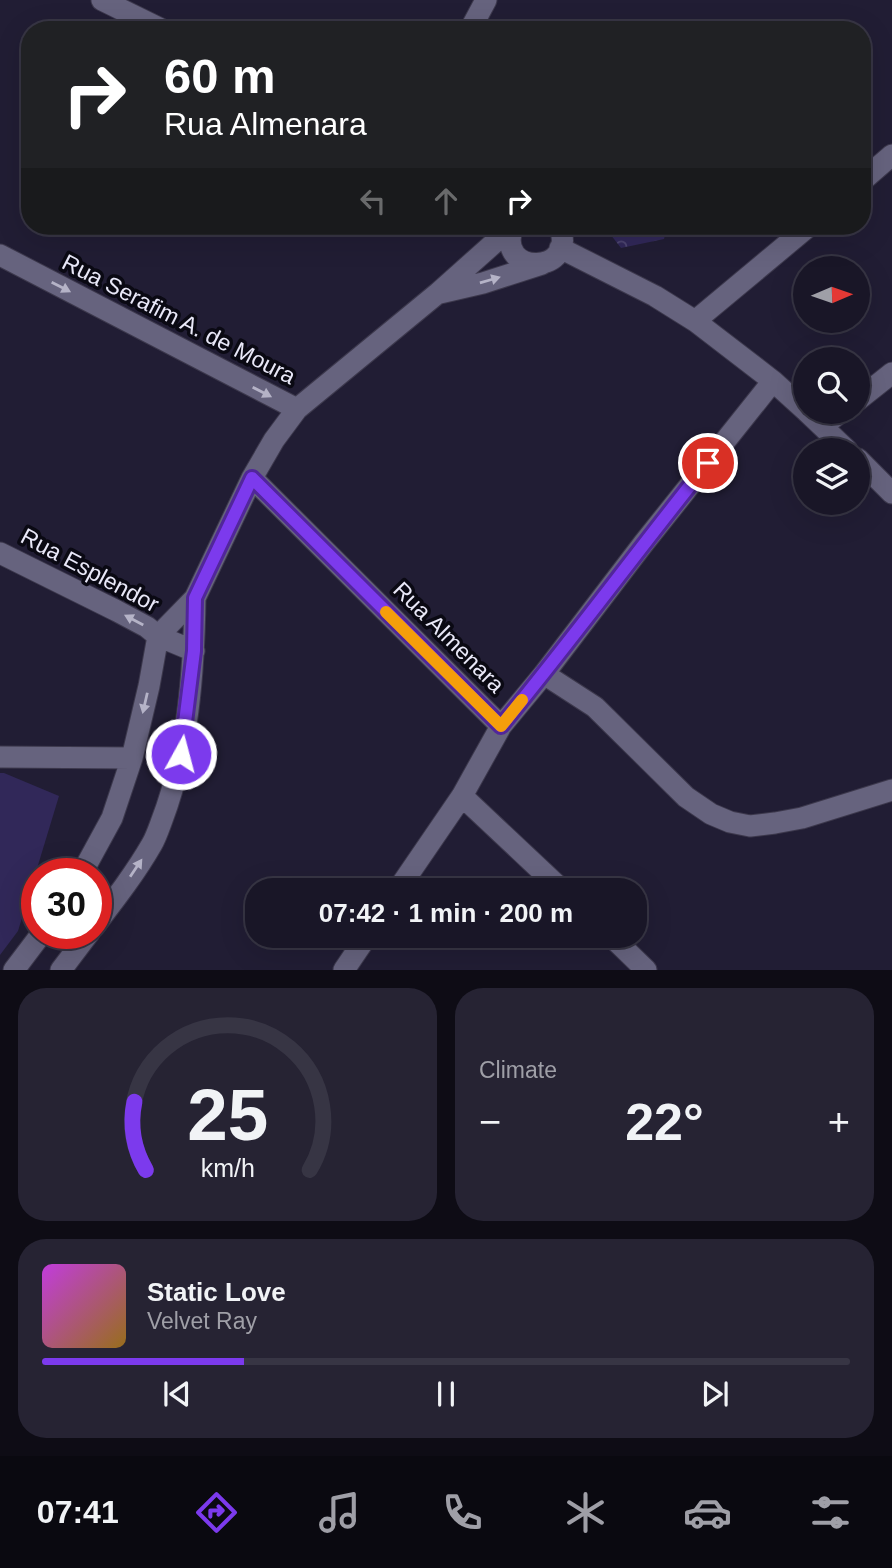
<!DOCTYPE html>
<meta charset="utf-8">
<style>
:root{--surface:#191627;--page:#262333;--text:#f1f3f6;--muted:#9f9fa7;--line:#373544;--accent:#7c3aed}
body{margin:0;font-family:Helvetica,sans-serif;background:var(--page);color:var(--text);height:100vh;display:flex;flex-direction:column;font-size:26px;white-space:nowrap}
*{box-sizing:border-box;margin:0}
p{font-size:23px;color:var(--muted)}
.icon{flex:none;width:38px;height:38px;fill:none;stroke:currentColor;stroke-width:2;stroke-linecap:round;stroke-linejoin:round}
.map{position:relative;height:970px;overflow:hidden}
.side{display:flex;flex-direction:column;gap:18px;padding:18px;background:#0e0c15;flex:1}
.side>*{flex:none}
.banner{position:absolute;left:21px;top:21px;width:850px;height:214px;border-radius:28px;box-shadow:0 7px 28px #0002,0 0 0 2px var(--line);background:#202124;color:#fff;overflow:hidden}
.needle{width:46px;rotate:88deg}
.controls{position:absolute;left:793px;top:256px;display:grid;gap:14px}
.controls a{display:grid;place-items:center;width:77px;height:77px;border-radius:50%;background:var(--surface);box-shadow:0 7px 28px #0002,0 0 0 2px var(--line);font-size:35px}
.speed{position:absolute;left:21px;top:858px;display:flex;gap:14px;font-size:35px;font-weight:700;text-align:center}
.speed>*{display:grid;place-content:center;width:91px;height:91px;border-radius:50%;background:var(--surface);box-shadow:0 7px 28px #0002,0 0 0 2px var(--line);line-height:1}
.speed .limit{border:10px solid #d22;background:#fff;color:#111}
.pin{position:absolute;display:grid;place-items:center;width:60px;height:60px;color:#fff;margin:-30px;border:4px solid #fff;border-radius:50%;box-shadow:0 2px 7px #0007}
.me{position:absolute;width:77px;margin:-38px;rotate:7deg;stroke-linejoin:round;filter:drop-shadow(0 0 5px #0008)}
.turn{display:flex;align-items:center;gap:24px;height:147px;padding:0 28px;font-size:32px}
.turn .icon{width:91px;height:91px;stroke-width:2.5}
.turn b{display:block;font-size:49px;line-height:60px}
.lanes{display:flex;align-items:center;height:66px;padding:0 28px;background:#0003;justify-content:center;gap:35px;direction:ltr}
.lanes .off{opacity:.35}
.big{font-size:52px;font-weight:600;line-height:1.1}
.side .widget{flex:1;display:flex;flex-direction:column;justify-content:center;gap:10px;min-width:0;padding:0 24px;border-radius:28px;background:var(--page)}
.side .dial{align-items:center;gap:0}
.dial svg{height:182px;overflow:visible;fill:none;stroke:var(--line);stroke-width:7;stroke-linecap:round;text-anchor:middle}
.dial text{fill:var(--text);stroke:none}
.song{display:flex;align-items:center;gap:21px}
.cover{width:84px;height:84px;border-radius:10px;background:linear-gradient(135deg,hsl(290 70% 55%),hsl(40 70% 35%))}
.played{height:7px;border-radius:4px;background:linear-gradient(90deg,var(--accent) 25%,var(--line) 25%)}
.keys{display:flex;justify-content:space-around;direction:ltr}
.heat{display:flex;justify-content:space-between;align-items:center;font-size:38px;direction:ltr}
.side .tiles{flex:1;display:grid;gap:18px;grid-template-columns:1fr 1fr}
.widget:last-child{grid-column:span 2}
.trip{position:absolute;left:245px;top:878px;width:402px;height:70px;border-radius:28px;background:var(--surface);box-shadow:0 7px 28px #0002,0 0 0 2px var(--line);font-weight:600;line-height:70px;text-align:center}
.tab-bar{display:flex;height:112px;justify-content:space-around;align-items:center;background:#0a0910;color:var(--muted)}
.tab-bar .icon{width:49px;height:49px}
.tab-bar .on{color:var(--accent)}
.tab-bar b{font-size:32px;color:var(--text)}
.map>svg:first-child{display:block}
.grass{fill:#312859}
.forest{fill:url(#forest-crowns)}
.lines{fill:none;stroke-linecap:round;stroke-linejoin:round}
.minor-casing{stroke:#3c384c;stroke-width:23}
.minor{stroke:#66637e;stroke-width:21}
.oneway{fill:#b5b3c7}
.route-casing{stroke:#51269a;stroke-width:18}
.route{stroke:#7c3aed;stroke-width:12}
.slow{stroke:#f59e0b;stroke-width:12}
.labels{text-anchor:middle;stroke-width:7;stroke-linejoin:round;paint-order:stroke}
.street-label{font-size:23px;fill:#e9e8f8;stroke:#0a0913}
</style>
<div class="map">
<svg width="892" height="970" viewBox="0 0 892 970">
<defs>
<pattern id="forest-crowns" width="20" height="18" patternUnits="userSpaceOnUse" patternTransform="scale(1.75)"><rect width="20" height="18" fill="#312859"/><path d="M2 6a3 3 0 1 1 6 0M12 15a3 3 0 1 1 6 0" fill="none" stroke="#4f4772"/></pattern>
</defs>
<rect width="100%" height="100%" fill="#211d34"/>
<!-- grass -->
<path class="grass" d="M0,773H4L59,796L18,931L0,955Z"/>
<!-- forest -->
<path class="forest" d="M604,226H667L664,239L621,248Z"/>
<g class="lines">
<!-- minor casing -->
<g class="minor-casing">
<path id="minor" d="M102,0L163,30
M470,30L486,0
M863,180L892,155
M513,226C494,278 580,274 559,226
M560,248L655,296L695,321L773,381L805,410
M0,255L297,409
M440,293L483,283L542,264
M695,321L809,226
M858,400L892,373
M806,411L847,450
M823,426L842,411
M858,459L892,493
M252,478L501,726L462,796L397,891
M0,553L117,611L147,627L158,636L194,651
M544,674L643,544L773,381
M501,726L544,674L595,707L686,797L711,814L730,822L750,826L775,823L802,818L892,790
M0,757L132,758
M462,796L563,891
M82,873L112,818L132,758L149,686L158,636L195,598L252,478L274,440L297,409L438,293L512,227
M96,924C116,898 136,872 152,844C156,837 159,828 162,820C188,752 194,671 195,598
M611,936L646,970
M14,970L42,933
M61,970L89,933
M344,970L367,936"/>
</g>
<!-- minor -->
<use href="#minor" class="minor"/>
</g>
<!-- one-way arrows -->
<defs><path id="oneway-solid" d="M-6-.8H1V-3.2L6.5 0L1 3.2V.8H-6Z" transform="scale(1.75)"/></defs>
<g class="oneway">
<use href="#oneway-solid" transform="translate(490 280) rotate(-16)"/>
<use href="#oneway-solid" transform="translate(61 287) rotate(27)"/>
<use href="#oneway-solid" transform="translate(262 392) rotate(27)"/>
<use href="#oneway-solid" transform="translate(134 620) rotate(-152)"/>
<use href="#oneway-solid" transform="translate(145 703) rotate(103)"/>
<use href="#oneway-solid" transform="translate(136 868) rotate(-56)"/>
</g>
<g class="lines">
<!-- route casing -->
<g class="route-casing">
<path id="route" d="M181,754L194,651L195,598L252,478L501,726C572,640 638,550 708,463"/>
</g>
<!-- route -->
<use href="#route" class="route"/>
<!-- slow -->
<path class="slow" d="M386,612L501,726L522,700"/>
</g>
<g class="labels">
<!-- street labels -->
<g class="street-label">
<text transform="translate(179 319) rotate(27)" y="8">Rua Serafim A. de Moura</text>
<text transform="translate(90 570) rotate(28)" y="8">Rua Esplendor</text>
<text transform="translate(449 637) rotate(45)" y="8">Rua Almenara</text>
</g>
</g>
</svg>
<div class="controls">
<a><svg class="needle" viewBox="-14 -14 28 28"><path d="M0-13l5 13h-10z" fill="#e53935"/><path d="M0 13l5-13h-10z" fill="#9f9fa7"/></svg></a>
<a><svg class="icon" aria-label="search" viewBox="0 0 24 24"><circle cx="10" cy="10" r="6"/><path d="M15 15l6 6"/></svg></a>
<a><svg class="icon" aria-label="layers" viewBox="0 0 24 24"><path d="M12 4l9 5-9 5-9-5zM3 14l9 5 9-5"/></svg></a>
</div>
<div class="speed"><div class="limit">30</div></div>
<div class="pin" style="left:708px;top:463px;background:#d93025"><svg class="icon" aria-label="arrive" viewBox="0 0 24 24"><path d="M6 21V4h12l-3 4 3 4H6"/></svg></div>
<svg class="me" style="left:181px;top:754px" viewBox="-20 -20 40 40"><circle r="17" fill="#7c3aed" stroke="#fff" stroke-width="3"/><path d="M0-11L8 9 0 5-8 9z" fill="#fff"/></svg>
<div class="trip">07:42 · 1 min · 200 m</div>
<div class="banner">
<div class="turn"><svg class="icon" aria-label="right" viewBox="0 0 24 24"><path d="M7 20v-9h11M14 6l5 5-5 5"/></svg><div><b>60 m</b>Rua Almenara</div></div>
<div class="lanes"><svg class="icon off" aria-label="left" viewBox="0 0 24 24"><path d="M17 20v-9H6M10 6l-5 5 5 5"/></svg><svg class="icon off" aria-label="ahead" viewBox="0 0 24 24"><path d="M12 20V5M6 11l6-6 6 6"/></svg><svg class="icon" aria-label="right" viewBox="0 0 24 24"><path d="M7 20v-9h11M14 6l5 5-5 5"/></svg></div>
</div>
</div>
<section class="side">
<div class="tiles">
<div class="widget dial"><svg viewBox="0 0 100 80">
<path d="M14 69A42 42 0 1 1 86 69"/>
<path d="M14 69A42 42 0 0 1 9 39" stroke="#7c3aed"/>
<text x="50" y="56" font-size="32" font-weight="700">25</text>
<text x="50" y="72" font-size="11">km/h</text>
</svg></div>
<div class="widget"><p>Climate</p>
<div class="heat"><a>−</a><b class="big">22°</b><a>+</a></div>
</div>
<div class="widget">
<div class="song"><i class="cover"></i><div><b>Static Love</b><p>Velvet Ray</p></div></div>
<div class="played"></div>
<div class="keys"><svg class="icon" aria-label="previous" viewBox="0 0 24 24"><path d="M18 5L8 12l10 7zM5 5v14"/></svg><svg class="icon" aria-label="pause" viewBox="0 0 24 24"><path d="M8 5v14M16 5v14"/></svg><svg class="icon" aria-label="next" viewBox="0 0 24 24"><path d="M6 5l10 7-10 7zM19 5v14"/></svg></div>
</div>
</div>
</section>
<nav class="tab-bar">
<b>07:41</b>
<svg class="icon on" aria-label="directions" viewBox="0 0 24 24"><path d="M12 3l9 9-9 9-9-9zM9 14v-3h6M13 9l2 2-2 2"/></svg>
<svg class="icon" aria-label="music" viewBox="0 0 24 24"><path d="M9 18V5l10-2v13"/><circle cx="6" cy="18" r="3"/><circle cx="16" cy="16" r="3"/></svg>
<svg class="icon" aria-label="phone" viewBox="0 0 24 24"><path d="M5 4h4l2 5-3 2q2 4 5 5l2-3 5 2v4C11 20 4 13 5 4z"/></svg>
<svg class="icon" aria-label="climate" viewBox="0 0 24 24"><path d="M12 3v18M4 7l16 10M4 17L20 7"/></svg>
<svg class="icon" aria-label="car" viewBox="0 0 24 24"><path d="M5 17H2v-5l4-1 3-4h7l3 4 3 1v5h-3M9 17h6M6 11h13"/><circle cx="7" cy="17" r="2"/><circle cx="17" cy="17" r="2"/></svg>
<svg class="icon" aria-label="filters" viewBox="0 0 24 24"><path d="M4 7h16M4 17h16"/><circle cx="9" cy="7" r="2"/><circle cx="15" cy="17" r="2"/></svg>
</nav>
